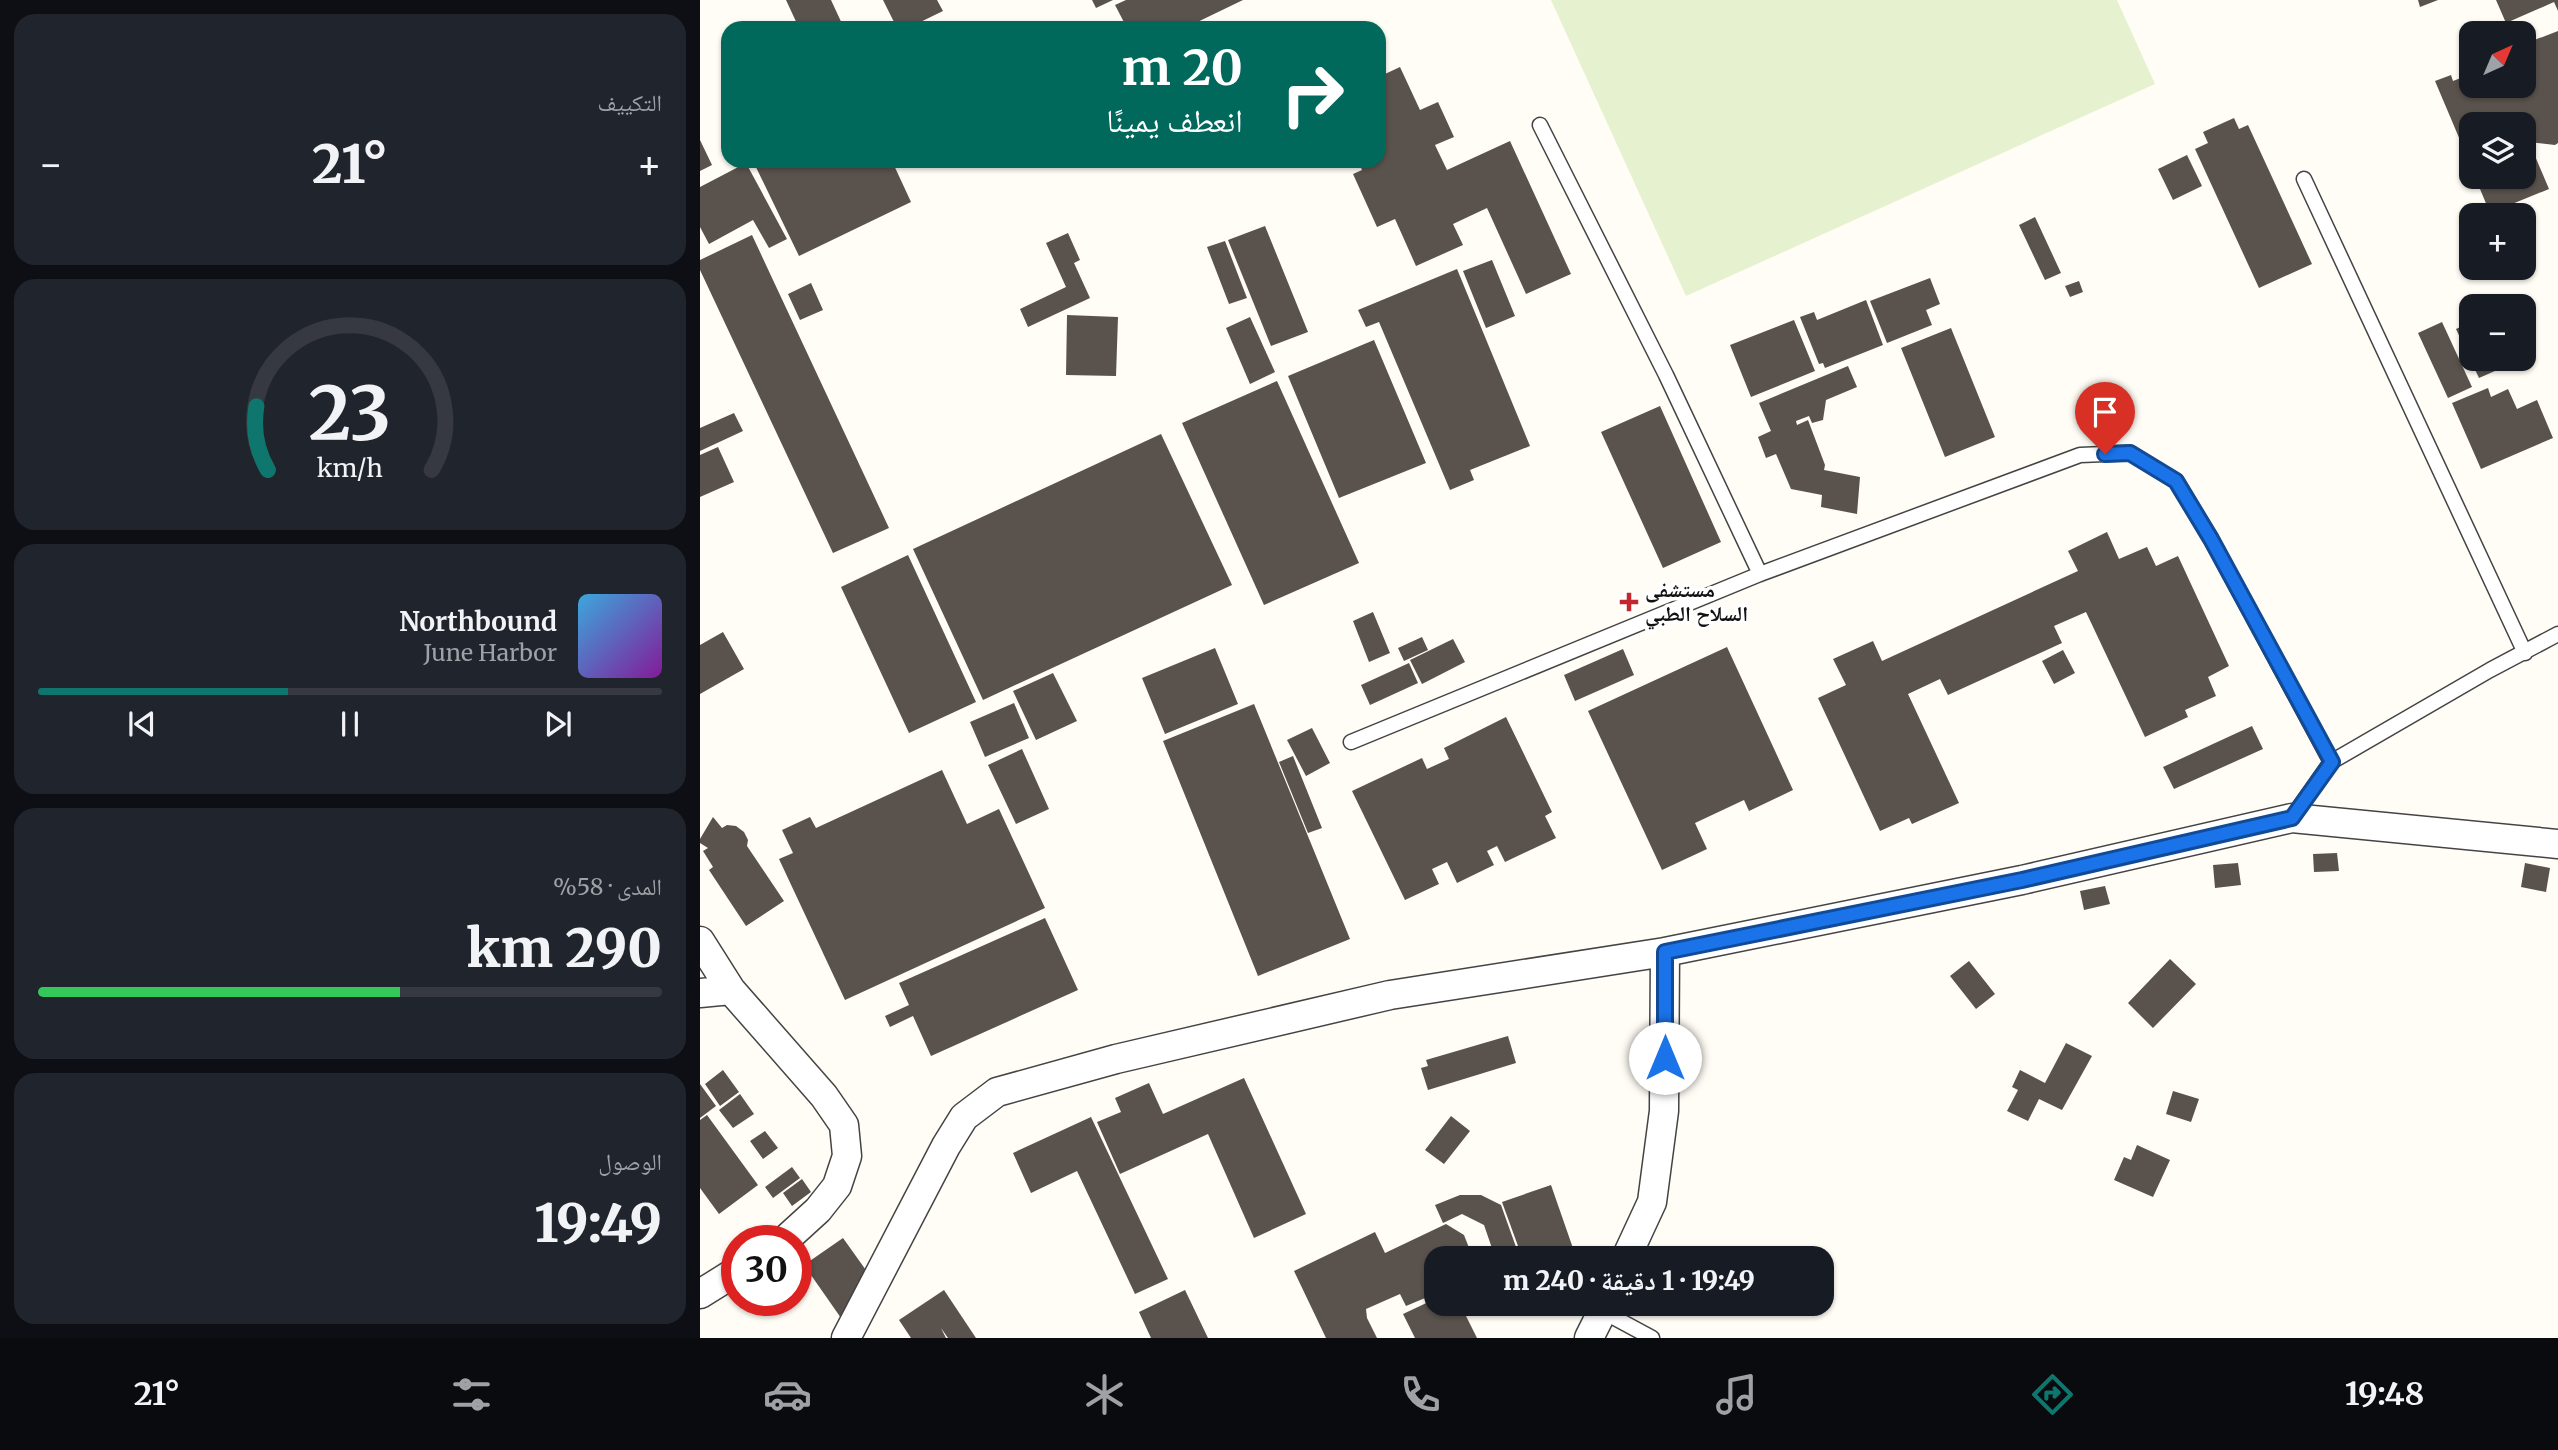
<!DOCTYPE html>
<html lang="ar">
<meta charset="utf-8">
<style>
:root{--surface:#171b24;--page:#20242c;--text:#f1f3f6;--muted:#9ea1a6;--line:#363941;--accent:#0f766e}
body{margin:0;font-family:Merriweather,"Noto Naskh Arabic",serif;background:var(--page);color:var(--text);direction:rtl;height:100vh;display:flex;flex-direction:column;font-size:26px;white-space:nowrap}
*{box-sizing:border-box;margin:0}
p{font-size:23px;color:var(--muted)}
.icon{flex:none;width:38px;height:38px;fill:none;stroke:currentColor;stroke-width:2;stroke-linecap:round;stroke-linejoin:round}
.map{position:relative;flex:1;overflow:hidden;direction:ltr}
.side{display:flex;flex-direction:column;gap:14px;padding:14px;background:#0d0f14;width:700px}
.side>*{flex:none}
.top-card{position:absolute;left:21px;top:21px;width:665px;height:147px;border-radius:21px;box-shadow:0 2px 5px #0004;direction:rtl;background:#00695c;color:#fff;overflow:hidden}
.needle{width:46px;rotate:44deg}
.buttons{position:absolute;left:1759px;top:21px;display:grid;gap:14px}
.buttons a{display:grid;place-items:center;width:77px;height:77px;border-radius:14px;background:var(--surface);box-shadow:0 2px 5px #0004;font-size:35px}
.speed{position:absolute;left:21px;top:1225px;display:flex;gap:14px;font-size:35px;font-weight:700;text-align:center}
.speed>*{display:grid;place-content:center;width:91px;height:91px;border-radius:50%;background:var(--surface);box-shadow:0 2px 5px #0004;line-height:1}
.speed .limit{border:10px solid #d22;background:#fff;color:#111}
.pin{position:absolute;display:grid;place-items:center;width:60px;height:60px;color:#fff;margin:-72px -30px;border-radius:50% 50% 50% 0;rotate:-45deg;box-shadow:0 0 7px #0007}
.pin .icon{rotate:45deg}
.me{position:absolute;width:77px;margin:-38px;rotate:0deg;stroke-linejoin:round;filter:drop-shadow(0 0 5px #0008)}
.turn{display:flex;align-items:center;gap:24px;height:147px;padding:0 28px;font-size:32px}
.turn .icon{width:91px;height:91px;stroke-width:2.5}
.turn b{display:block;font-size:49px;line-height:60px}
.big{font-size:52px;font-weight:800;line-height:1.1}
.side .tile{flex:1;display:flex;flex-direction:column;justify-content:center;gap:10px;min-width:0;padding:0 24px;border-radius:21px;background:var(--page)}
.side .dial{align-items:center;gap:0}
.dial svg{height:182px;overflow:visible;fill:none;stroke:var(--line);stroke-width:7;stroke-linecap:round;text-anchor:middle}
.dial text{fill:var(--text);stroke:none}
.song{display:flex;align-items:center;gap:21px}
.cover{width:84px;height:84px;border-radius:10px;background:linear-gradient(135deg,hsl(200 70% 55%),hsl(290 70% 35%))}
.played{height:7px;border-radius:4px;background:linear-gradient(90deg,var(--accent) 40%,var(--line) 40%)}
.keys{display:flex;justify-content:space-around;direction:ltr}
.heat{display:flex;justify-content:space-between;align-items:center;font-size:38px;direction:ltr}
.charge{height:10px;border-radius:5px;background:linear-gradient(90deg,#34c759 58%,var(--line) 0)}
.trip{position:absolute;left:724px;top:1246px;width:410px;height:70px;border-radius:21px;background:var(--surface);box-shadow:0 2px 5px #0004;font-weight:800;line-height:70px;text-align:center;direction:rtl}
.tabs{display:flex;height:112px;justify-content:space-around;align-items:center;background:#090b0e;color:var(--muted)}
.tabs .icon{width:49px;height:49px}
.tabs .current{color:var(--accent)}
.tabs b{font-size:32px;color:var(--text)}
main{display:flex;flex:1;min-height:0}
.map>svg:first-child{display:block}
.pitch{fill:#e6f2cf}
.building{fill:#5a524d}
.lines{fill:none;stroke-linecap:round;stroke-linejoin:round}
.service-casing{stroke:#444;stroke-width:17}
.minor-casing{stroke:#444;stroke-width:31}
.service{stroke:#fff;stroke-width:14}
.minor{stroke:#fff;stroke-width:28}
.route-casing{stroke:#114b97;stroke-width:18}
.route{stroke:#1a73e8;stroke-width:12}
.poi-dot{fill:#c4262e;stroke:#fff;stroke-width:2.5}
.labels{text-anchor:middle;stroke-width:7;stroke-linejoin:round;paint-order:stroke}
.poi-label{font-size:21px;font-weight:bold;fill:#111;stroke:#fff;text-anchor:start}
</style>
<main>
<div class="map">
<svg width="1858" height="1338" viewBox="0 0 1858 1338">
<rect width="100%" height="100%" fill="#fffdf5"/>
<!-- pitch -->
<path class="pitch" d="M851,0H1417L1455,84L986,296Z"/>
<!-- building -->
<path class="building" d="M86,0H131L144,28H99Z
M183,0H237L243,11L208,28H197Z
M392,0H413L396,8Z
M426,0H543L485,28H427L415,5Z
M1718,0H1738L1720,7Z
M1796,0H1858V11L1854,2L1806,23Z
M1858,31V143L1855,145L1829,142L1849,189L1790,213L1775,177H1824V124H1771V166L1735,81L1751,75L1753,81L1771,74V86H1824V44Z
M679,60L685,74L700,67L720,110L738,102L754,137L735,145L747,170L810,141L871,274L826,294L787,208L753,224L763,245L716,266L695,219L677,227L653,174L662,170L658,161H679Z
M1534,118L1539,129L1548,125L1612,264L1559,288L1495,149L1508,143L1503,132Z
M0,140L12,165L0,171Z
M1487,155L1502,186L1473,200L1458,169Z
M59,161H192L211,202L99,256L54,163Z
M46,163L87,239L69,248L53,220L9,244L0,227V187Z
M1335,217L1361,273L1345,280L1319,225Z
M565,226L608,332L571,346L528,240Z
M368,233L380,260L374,263L390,298L328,327L320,309L366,287L346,243Z
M52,235L189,528L133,553L0,270V260Z
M525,241L547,298L529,304L507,247Z
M792,260L815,316L786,328L763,271Z
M757,269L830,446L770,470L774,480L750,490L679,322L666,327L658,310Z
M1230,278L1240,304L1226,310L1232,325L1187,343L1170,301Z
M1379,281L1383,292L1370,297L1365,286Z
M111,283L123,310L100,320L88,294Z
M1166,300L1183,345L1125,368L1123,363L1119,364L1100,317L1114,312L1117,320Z
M367,315L418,317L416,376L366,375Z
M550,317L575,372L550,384L526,328Z
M1094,320L1115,371L1051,397L1030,345Z
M1742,322L1772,387L1748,398L1718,333Z
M1771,322V359H1800L1804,367L1779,378L1756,329Z
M1251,328L1295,437L1245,457L1201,348Z
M674,340L726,463L639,498L588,376Z
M1148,366L1157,387L1126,400L1123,420L1112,423L1109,416L1096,421L1097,425L1108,420L1125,465L1124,470L1160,477L1157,514L1121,507L1122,495L1091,489L1076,454L1066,458L1058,437L1071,431L1059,403Z
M577,381L659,563L564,605L482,423Z
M1788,388L1791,397L1808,389L1817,409L1837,400L1853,438L1781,469L1752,403Z
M960,406L1021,542L963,568L901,432Z
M34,413L43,431L0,451V428Z
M461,434L532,585L283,700L213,549Z
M18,447L34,482L0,497V455Z
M1407,532L1419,559L1447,547L1456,566L1478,556L1529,666L1508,677L1516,696L1485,710L1488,717L1445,737L1386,612L1354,626L1362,643L1248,695L1240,679L1208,694L1259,803L1212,824L1209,818L1180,831L1118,698L1146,685L1133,659L1173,641L1182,661L1378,571L1368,551Z
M208,555L276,702L209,733L141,587Z
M673,612L690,653L669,662L653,621Z
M23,632L44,669L0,694V645Z
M722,637L728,650L704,661L698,648Z
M753,639L765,662L722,684L710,660Z
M1027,647L1093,790L1049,811L1044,800L995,823L1007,849L962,870L888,711Z
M515,648L538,704L465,734L442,678Z
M923,649L934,675L875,701L864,675Z
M1363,650L1375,673L1354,684L1342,661Z
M709,663L718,683L670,705L661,685Z
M353,673L377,721L336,740L313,691Z
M314,703L329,738L285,757L270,722Z
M554,704L650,939L558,976L463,741Z
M806,717L852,812L845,816L856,838L805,862L797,846L787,851L794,865L757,883L747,862L732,869L739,884L705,900L652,791L722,758L727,769L749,759L744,748Z
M1552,726L1563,749L1474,789L1463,767Z
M612,728L630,763L606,776L587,740Z
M322,749L349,809L316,824L288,765Z
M593,756L622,828L608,833L579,762Z
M242,770L267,824L299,809L345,908L145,1000L79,859L93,853L82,830L110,817L116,828Z
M13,817L22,828L27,825L36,826L44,832L48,840L47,846L84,901L46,926L9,870L13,867L3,851L8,848L0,843V839Z
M1637,853L1639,871L1614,872L1613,854Z
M1538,863L1541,885L1515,888L1513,865Z
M1825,863L1850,868L1846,892L1821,887Z
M1405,886L1410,904L1384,910L1380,891Z
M345,918L378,990L231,1056L213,1016L190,1027L185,1016L209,1005L199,983Z
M1470,959L1496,984L1453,1028L1428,1003Z
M1269,961L1295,994L1276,1009L1250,976Z
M808,1036L816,1063L728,1090L721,1068L728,1066L726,1060Z
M1366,1043L1392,1056L1362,1110L1339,1099L1328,1121L1307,1111L1318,1090L1312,1087L1320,1070L1345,1083Z
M23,1070L39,1092L20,1106L5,1084Z
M544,1078L606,1214L554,1238L508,1134L420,1174L397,1122L421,1112L415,1098L449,1083L463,1114Z
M0,1084L16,1106L0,1118Z
M1473,1091L1499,1099L1491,1122L1466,1114Z
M40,1094L54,1114L33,1128L19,1110Z
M7,1115L58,1185L19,1214L0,1188V1120Z
M751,1116L770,1131L744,1164L725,1150Z
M391,1117L468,1279L435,1294L377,1171L331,1193L313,1153Z
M65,1131L78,1148L63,1159L50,1141Z
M1437,1145L1470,1160L1453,1197L1414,1180L1424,1157L1431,1160Z
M92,1167L100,1178L73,1198L65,1187Z
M102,1179L111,1192L92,1206L83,1193Z
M851,1185L875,1254L862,1258H812L809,1249L794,1254L784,1225L762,1214L743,1223L735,1205L760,1195H781L801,1205L816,1247L818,1246L802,1202Z
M746,1224L764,1235L773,1258H737V1293L706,1306L700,1294L666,1309L667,1318L677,1338H626L594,1271L675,1232L685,1253Z
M143,1238L168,1273L141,1318L104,1265Z
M244,1290L276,1338H248L241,1328L246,1338H211L199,1320Z
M485,1290L508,1338H451L439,1312Z
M737,1298V1304H760L777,1338H715L703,1314Z"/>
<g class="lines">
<!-- service casing -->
<g class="service-casing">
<path id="service" d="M840,125L966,375L1060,574
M1604,179L1825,653
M651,742L1060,574L1380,455L1430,453L1476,481L1511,539L1631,762
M1592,818L1631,762L1790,670L1858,634
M902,1311L952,1338"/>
</g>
<!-- minor casing -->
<g class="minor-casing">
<path id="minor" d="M0,941L31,990L124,1096L144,1125L147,1156L137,1186L118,1210L84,1241
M0,993L31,990
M926,1258L952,1202L964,1111L965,952
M0,1294L37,1271
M146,1338L246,1146L264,1117L297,1092L416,1059L690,995L965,952L1322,880L1592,818L1858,844
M889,1338L906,1304"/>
</g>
<!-- service -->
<use href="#service" class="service"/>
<!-- minor -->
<use href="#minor" class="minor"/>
</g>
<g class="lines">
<!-- route casing -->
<g class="route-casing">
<path id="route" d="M965,1058V952L1322,880L1592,818L1632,762L1511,539L1476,481L1430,453L1405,454"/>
</g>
<!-- route -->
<use href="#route" class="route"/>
</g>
<!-- markers -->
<path class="poi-dot" d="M925.5 591.5h7v7h7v7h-7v7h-7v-7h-7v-7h7z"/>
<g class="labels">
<!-- poi labels -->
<g class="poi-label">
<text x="945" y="597">مستشفى<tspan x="945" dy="24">السلاح الطبي</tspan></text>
</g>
</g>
</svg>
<div class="buttons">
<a><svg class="needle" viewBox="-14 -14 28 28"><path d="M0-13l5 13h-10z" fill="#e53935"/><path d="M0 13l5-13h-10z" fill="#9ea1a6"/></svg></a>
<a><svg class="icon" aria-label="layers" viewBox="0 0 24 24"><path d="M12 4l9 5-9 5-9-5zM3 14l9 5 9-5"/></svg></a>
<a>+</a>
<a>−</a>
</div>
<div class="speed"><div class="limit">30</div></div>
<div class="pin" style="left:1405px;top:454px;background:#d93025"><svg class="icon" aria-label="arrive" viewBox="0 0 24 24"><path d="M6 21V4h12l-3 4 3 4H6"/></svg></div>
<svg class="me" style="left:965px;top:1058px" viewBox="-20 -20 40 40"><circle r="19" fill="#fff"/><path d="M0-13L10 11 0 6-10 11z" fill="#1a73e8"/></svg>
<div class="trip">19:49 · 1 دقيقة · 240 m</div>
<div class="top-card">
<div class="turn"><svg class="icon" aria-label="right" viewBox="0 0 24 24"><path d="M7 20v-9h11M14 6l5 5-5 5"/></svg><div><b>20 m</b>انعطف يمينًا</div></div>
</div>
</div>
<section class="side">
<div class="tile"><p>التكييف</p>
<div class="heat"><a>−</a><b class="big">21°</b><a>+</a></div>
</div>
<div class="tile dial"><svg viewBox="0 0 100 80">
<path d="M14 69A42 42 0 1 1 86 69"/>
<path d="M14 69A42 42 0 0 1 9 41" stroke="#0f766e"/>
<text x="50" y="56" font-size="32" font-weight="700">23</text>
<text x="50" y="72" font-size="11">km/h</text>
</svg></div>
<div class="tile">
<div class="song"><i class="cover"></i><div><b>Northbound</b><p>June Harbor</p></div></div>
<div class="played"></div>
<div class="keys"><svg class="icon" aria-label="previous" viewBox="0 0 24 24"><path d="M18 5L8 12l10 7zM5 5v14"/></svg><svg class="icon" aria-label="pause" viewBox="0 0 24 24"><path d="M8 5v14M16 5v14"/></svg><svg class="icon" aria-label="next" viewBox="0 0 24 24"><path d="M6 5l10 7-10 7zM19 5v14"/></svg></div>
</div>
<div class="tile"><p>المدى · 58%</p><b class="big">290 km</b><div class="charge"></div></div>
<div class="tile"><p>الوصول</p><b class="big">19:49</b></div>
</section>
</main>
<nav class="tabs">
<b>19:48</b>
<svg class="icon current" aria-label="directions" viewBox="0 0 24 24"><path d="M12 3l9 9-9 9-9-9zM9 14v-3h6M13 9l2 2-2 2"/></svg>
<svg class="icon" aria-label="music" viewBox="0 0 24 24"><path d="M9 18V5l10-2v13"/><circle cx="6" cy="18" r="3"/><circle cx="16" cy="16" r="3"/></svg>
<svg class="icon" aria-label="phone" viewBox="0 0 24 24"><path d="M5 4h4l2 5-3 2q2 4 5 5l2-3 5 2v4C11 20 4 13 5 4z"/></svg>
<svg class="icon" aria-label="climate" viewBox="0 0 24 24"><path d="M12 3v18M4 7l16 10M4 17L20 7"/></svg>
<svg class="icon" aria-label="car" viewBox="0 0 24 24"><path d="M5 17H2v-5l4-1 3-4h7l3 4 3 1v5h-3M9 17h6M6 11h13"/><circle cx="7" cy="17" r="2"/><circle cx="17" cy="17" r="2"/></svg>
<svg class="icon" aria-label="filters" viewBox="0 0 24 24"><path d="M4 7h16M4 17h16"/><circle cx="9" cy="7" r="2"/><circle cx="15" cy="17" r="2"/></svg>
<b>21°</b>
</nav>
